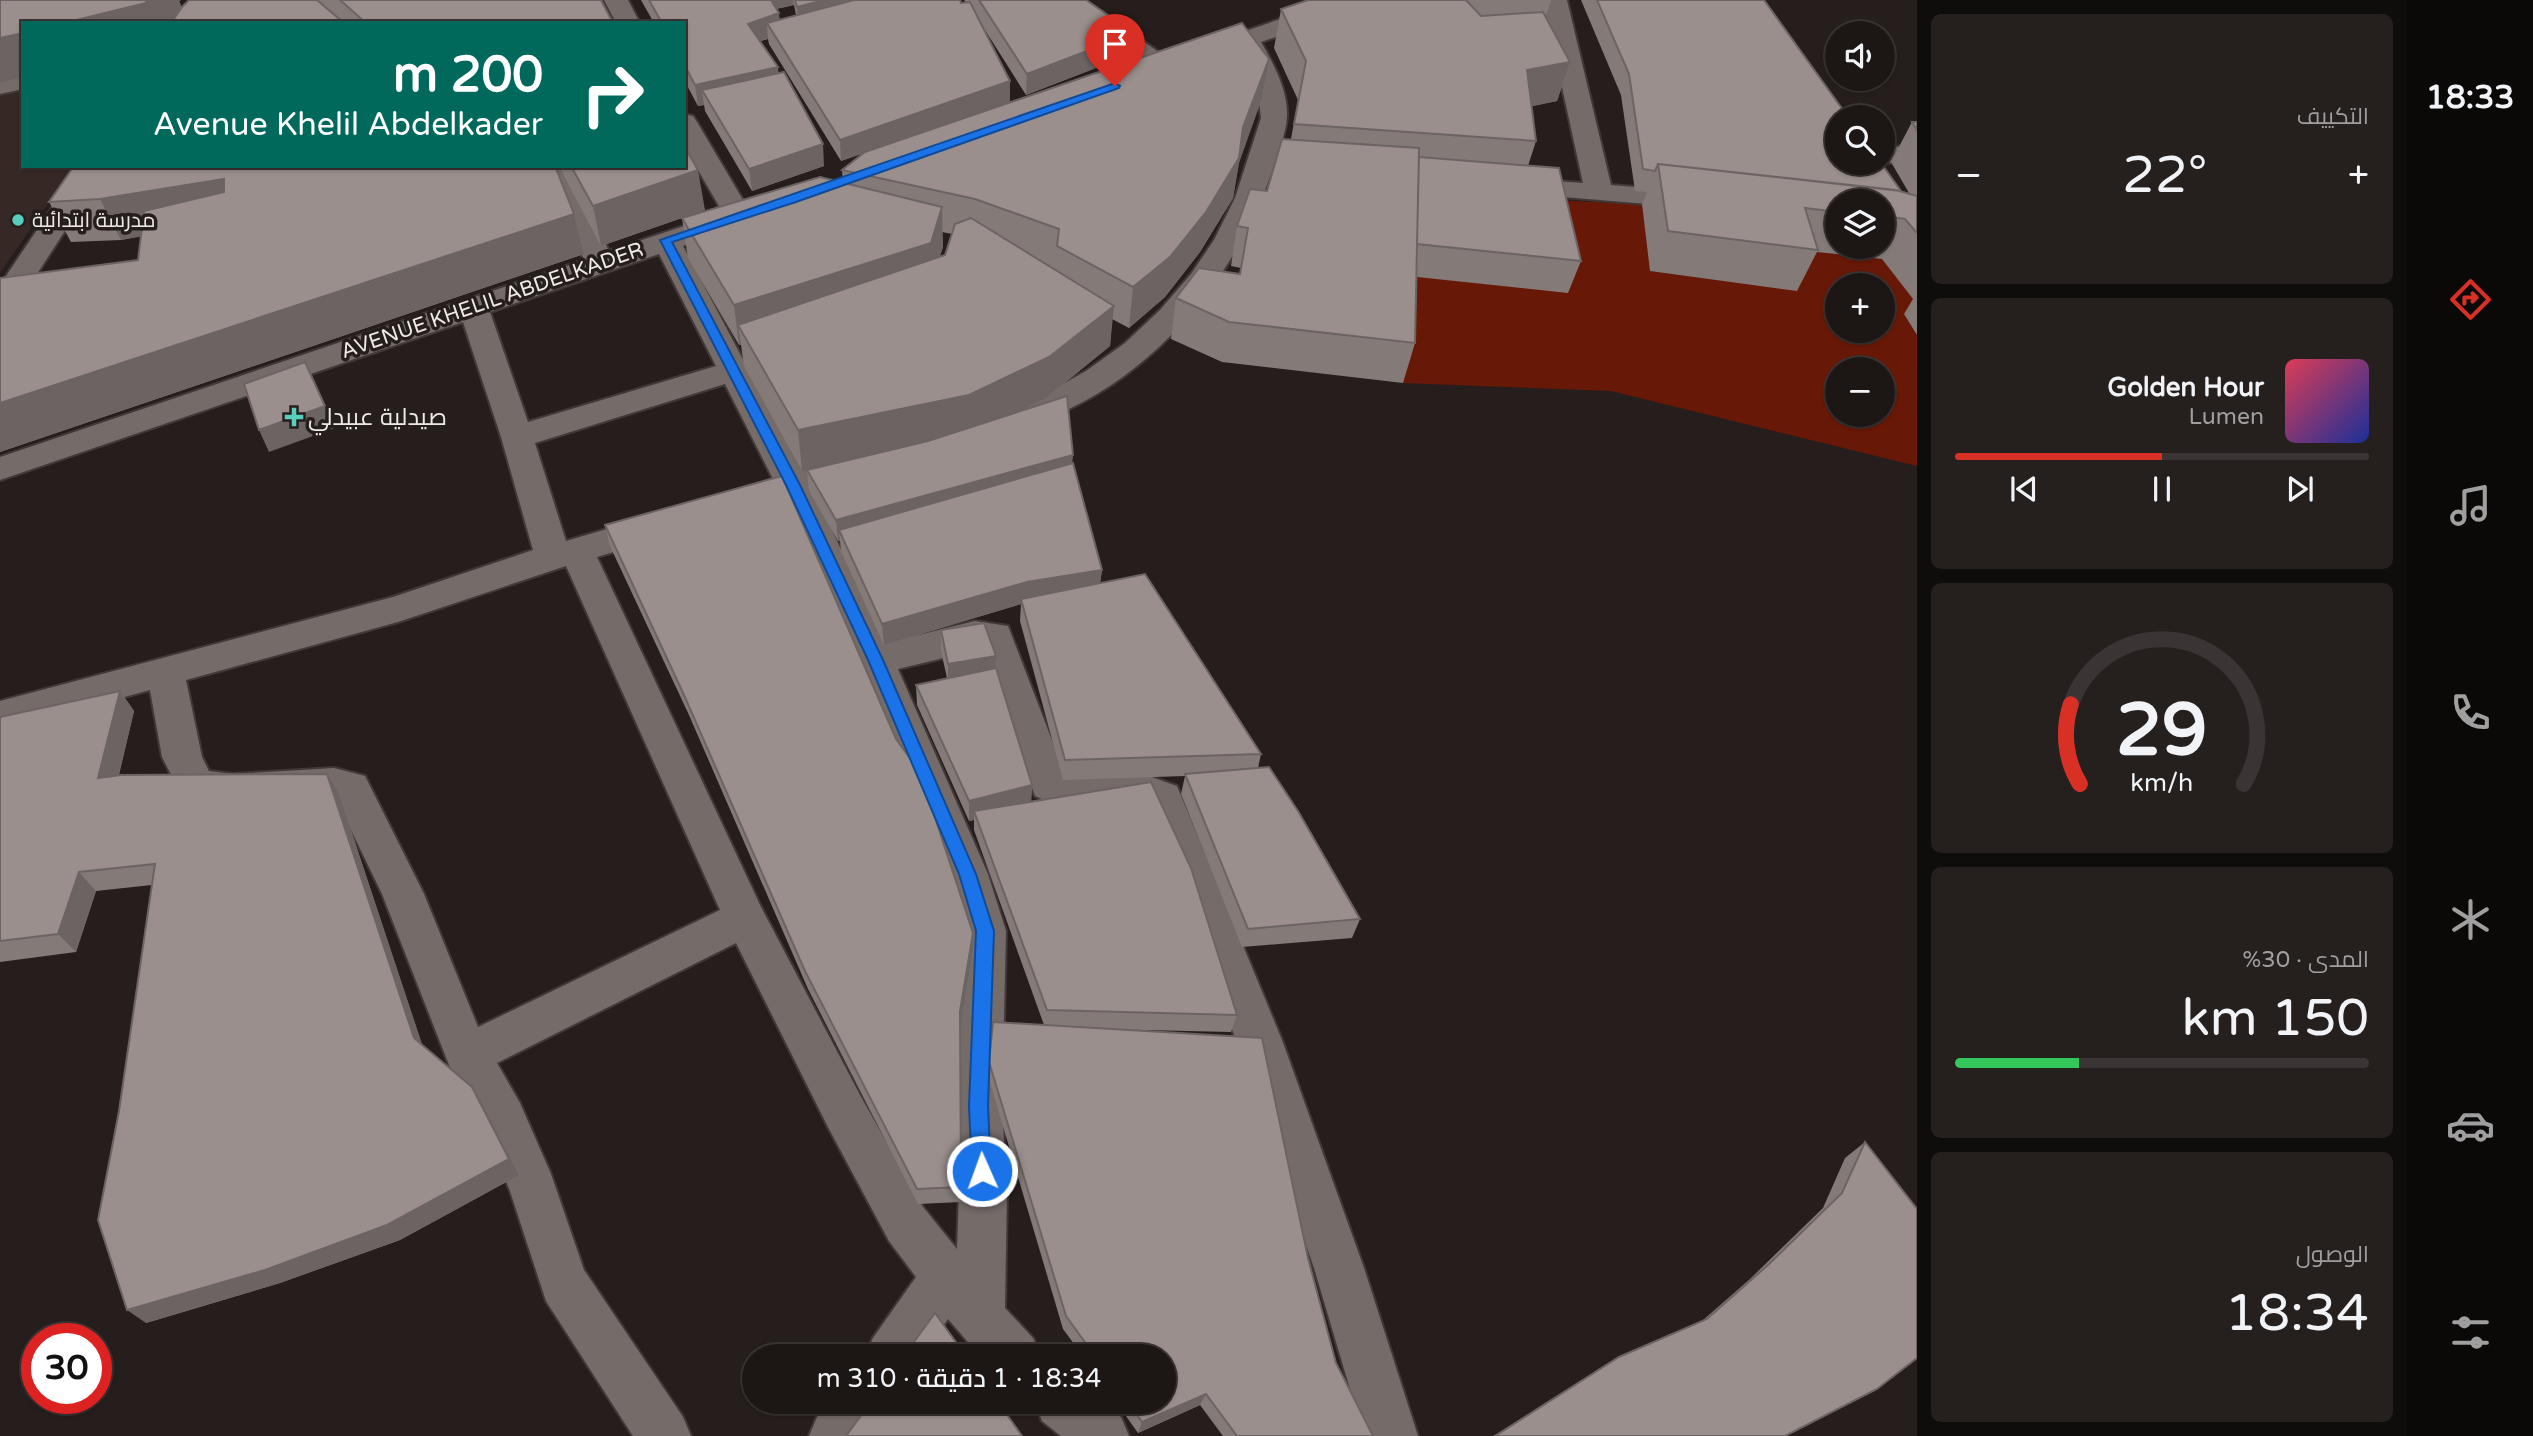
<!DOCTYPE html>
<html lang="ar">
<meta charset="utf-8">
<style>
:root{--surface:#1c1615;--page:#251f1e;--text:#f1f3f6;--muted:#a09fa0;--line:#3a3534;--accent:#d93025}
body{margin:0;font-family:"Varela Round",Cairo,sans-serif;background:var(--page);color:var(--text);direction:rtl;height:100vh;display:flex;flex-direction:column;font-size:26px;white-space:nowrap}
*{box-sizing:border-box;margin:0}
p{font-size:23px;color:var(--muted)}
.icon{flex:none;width:38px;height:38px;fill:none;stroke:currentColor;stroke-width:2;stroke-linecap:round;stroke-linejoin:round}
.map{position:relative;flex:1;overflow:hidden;direction:ltr}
.drawer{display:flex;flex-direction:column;gap:14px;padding:14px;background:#0f0c0c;width:490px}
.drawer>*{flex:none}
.hud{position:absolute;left:21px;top:21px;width:665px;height:147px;border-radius:0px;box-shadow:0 2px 5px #0004,0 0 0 2px var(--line);direction:rtl;background:#00695c;color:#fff;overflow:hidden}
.fabs{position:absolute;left:1825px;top:21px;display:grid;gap:14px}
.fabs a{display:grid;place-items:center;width:70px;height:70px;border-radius:50%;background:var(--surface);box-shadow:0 2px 5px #0004,0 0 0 2px var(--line);font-size:35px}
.speed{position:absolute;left:21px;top:1323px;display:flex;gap:14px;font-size:35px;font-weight:700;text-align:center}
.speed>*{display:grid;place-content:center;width:91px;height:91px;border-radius:50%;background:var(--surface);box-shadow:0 2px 5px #0004,0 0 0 2px var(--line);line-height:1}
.speed .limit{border:10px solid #d22;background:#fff;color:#111}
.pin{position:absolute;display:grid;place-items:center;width:60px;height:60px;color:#fff;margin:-72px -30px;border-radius:50% 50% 50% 0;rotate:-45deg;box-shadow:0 0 7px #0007}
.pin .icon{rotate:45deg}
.me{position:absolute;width:77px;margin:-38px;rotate:358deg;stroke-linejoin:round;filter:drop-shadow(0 0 5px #0008)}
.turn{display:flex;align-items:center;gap:24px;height:147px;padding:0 28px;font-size:32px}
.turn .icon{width:91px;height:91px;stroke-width:2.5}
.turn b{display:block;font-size:49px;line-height:60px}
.big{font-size:52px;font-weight:600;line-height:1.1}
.drawer .card{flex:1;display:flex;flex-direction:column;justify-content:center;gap:10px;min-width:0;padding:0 24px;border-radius:10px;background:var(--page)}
.drawer .dial{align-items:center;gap:0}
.dial svg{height:182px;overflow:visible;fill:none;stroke:var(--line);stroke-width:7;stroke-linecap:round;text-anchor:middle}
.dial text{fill:var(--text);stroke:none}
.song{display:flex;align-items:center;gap:21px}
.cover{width:84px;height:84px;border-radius:10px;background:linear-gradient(135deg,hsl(350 70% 55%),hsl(230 70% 35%))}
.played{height:7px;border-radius:4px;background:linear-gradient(90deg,var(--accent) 50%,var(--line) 50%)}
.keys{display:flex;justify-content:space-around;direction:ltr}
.heat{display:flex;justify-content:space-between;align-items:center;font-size:38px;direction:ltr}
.charge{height:10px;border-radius:5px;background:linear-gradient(90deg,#34c759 30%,var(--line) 0)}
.trip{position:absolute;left:742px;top:1344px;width:434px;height:70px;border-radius:35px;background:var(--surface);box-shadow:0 2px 5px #0004,0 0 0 2px var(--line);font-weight:600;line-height:70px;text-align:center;direction:rtl}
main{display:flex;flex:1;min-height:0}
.tabs{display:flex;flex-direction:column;width:126px;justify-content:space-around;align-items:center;background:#0b0908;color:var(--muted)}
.tabs .icon{width:49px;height:49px}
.tabs .selected{color:var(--accent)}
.tabs b{font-size:32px;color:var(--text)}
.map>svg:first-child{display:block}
.built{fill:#362824}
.green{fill:#681806;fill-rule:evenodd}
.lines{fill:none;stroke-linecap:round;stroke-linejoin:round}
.minor-casing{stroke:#403938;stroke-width:4}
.minor{fill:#756b69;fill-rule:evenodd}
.wall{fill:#847b79;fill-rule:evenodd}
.shaded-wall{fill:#6c6463}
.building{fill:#9a8f8d;stroke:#6c6463;stroke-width:2}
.route{fill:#1a73e8;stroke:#114b97;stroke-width:2}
.poi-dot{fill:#59cebf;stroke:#261e1c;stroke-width:2.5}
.labels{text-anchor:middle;stroke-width:7;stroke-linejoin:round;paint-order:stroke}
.far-poi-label{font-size:21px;fill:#eee8e7;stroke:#261e1c;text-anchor:start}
.far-street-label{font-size:21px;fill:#eee8e7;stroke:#261e1c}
.poi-label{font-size:24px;fill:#eee8e7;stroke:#261e1c;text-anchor:start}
</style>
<main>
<nav class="tabs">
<b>18:33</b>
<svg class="icon selected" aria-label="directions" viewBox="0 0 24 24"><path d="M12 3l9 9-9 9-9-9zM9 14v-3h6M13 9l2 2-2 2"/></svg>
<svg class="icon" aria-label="music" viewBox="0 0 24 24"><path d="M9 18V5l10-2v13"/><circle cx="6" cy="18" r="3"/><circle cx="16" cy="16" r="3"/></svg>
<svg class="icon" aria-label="phone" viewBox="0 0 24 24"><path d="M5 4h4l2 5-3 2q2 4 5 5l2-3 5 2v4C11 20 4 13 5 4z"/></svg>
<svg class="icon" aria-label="climate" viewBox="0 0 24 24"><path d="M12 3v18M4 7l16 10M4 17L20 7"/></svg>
<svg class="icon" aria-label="car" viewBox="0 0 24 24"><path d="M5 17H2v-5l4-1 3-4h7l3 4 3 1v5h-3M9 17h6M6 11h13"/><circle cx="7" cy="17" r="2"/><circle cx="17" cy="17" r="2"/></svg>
<svg class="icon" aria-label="filters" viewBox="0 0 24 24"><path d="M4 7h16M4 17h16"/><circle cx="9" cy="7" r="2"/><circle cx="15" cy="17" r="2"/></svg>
</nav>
<section class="drawer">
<div class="card"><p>التكييف</p>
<div class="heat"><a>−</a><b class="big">22°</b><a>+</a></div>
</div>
<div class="card">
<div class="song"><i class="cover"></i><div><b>Golden Hour</b><p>Lumen</p></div></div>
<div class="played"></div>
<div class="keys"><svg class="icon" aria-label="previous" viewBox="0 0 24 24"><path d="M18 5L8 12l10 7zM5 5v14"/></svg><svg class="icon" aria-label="pause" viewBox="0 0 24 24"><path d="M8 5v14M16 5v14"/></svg><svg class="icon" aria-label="next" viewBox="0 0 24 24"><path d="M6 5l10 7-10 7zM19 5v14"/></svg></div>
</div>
<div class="card dial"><svg viewBox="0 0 100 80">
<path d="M14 69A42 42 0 1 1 86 69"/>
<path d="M14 69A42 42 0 0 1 10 34" stroke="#d93025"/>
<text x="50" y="56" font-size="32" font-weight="700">29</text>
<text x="50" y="72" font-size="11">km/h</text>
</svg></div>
<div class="card"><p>المدى · 30%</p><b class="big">150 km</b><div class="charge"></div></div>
<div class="card"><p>الوصول</p><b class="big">18:34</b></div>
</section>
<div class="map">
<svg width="1917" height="1436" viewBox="0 0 1917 1436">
<rect width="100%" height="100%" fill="#261e1c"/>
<!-- built -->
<path class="built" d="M23,88V166H74L0,273V93Z"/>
<!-- green -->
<path class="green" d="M1548,200L1642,204L1651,271L1796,290L1785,248L1882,259L1917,304L1905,315L1917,335V466L1611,391L1403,383L1406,276ZM1838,285H1883V331H1838ZM1838,369H1883V415H1838Z"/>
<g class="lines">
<!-- minor casing -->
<g class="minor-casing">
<path id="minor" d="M604,0H628L640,23H616Z
M1057,0H1085L1174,63L1178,68L1174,73L1165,76L1156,73Z
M1353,0H1394L1390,5L1310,25L1261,42C1274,65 1288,90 1287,117C1286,134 1278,152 1273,168C1239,272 1160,370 1058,414C1039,422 1022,433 1003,428L998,420L1003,412L1045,394L1086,371L1125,343L1160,310L1191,274L1214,240L1235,198L1261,118L1257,86L1240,49L1223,54L1214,52L1211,47L1214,42L1292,15Z
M1543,0H1567L1611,185L1696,192L1706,194L1710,200L1706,206L1696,208L1502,192L1498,186L1502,180L1512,178L1583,183Z
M23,73V89L0,94V78Z
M684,114L693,116L697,122L753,217L749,223L683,246L802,471L859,455L871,458L876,466L871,474L813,491L886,643L975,621L1008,626L1065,774L1146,775L1177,786L1282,1040L1364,1268L1418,1436H1364L1314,1268L1236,1040L1147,809L1058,806L1035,796L981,649L898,669L988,874L1006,931L1002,1106L1007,1192L1005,1308L1033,1338L1041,1356H980L948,1319L922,1356H865L873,1338L916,1277L889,1241L828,1127L736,943L497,1063L520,1103L551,1174L584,1270L683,1417L691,1436H633L546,1301L510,1191L486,1132L451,1070L382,894L337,801C303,796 268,807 234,807C215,806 198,800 181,794L162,757L150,690L0,731V701L393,597L533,550L501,437L463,322L0,480V457L584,260L541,166H569L609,251L723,213L684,146ZM659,254L716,366L528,422L490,312ZM725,384L773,479L723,494L718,502L723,510L735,514L783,500L857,660L946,874L964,931L956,1106L959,1192L957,1249L923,1207L860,1095L761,907L597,557L670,535L675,526L670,517L658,514L566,541L535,443ZM566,566L720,910L478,1027L424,894L365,776L334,768L233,774L209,771L202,757L186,680L398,622Z
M1917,146V162L1883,163H1882L1883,147Z
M80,166H107L11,314L0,316V285Z
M828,1402H886L868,1436H809L817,1417Z
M1035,1402H1102L1121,1417L1129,1436H1061L1042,1421Z"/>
</g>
<!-- minor -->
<use href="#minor" class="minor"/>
</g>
<!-- wall -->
<path class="wall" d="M0,0H181L179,1L182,8L189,0H483L613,23H23V77L0,83Z
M641,0H960L961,3L966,2L964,0H1086L1134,33L1132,54L1026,95L983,27L1010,81V102L1269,59L1262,98L1239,162L1233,198L1200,252L1165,297L1129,328L1112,319L1110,346L1046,398L1013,413L1072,463L1102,570L1100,583L1261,754L1258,768L1360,919L1352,938L1242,947L1181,794L1185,776L1063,780L1020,621L1021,604L884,645L841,551L840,541H838L809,491L807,470L802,471L744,366L741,345H739L688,258L682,218L601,246L564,176L560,166H684L705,210L693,214L843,182L842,170L864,153L841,161L769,44L768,39L760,41L778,67V73L824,166L752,191L705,111L704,105L698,106L684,80V23H654ZM794,5L796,15L780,20L776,9ZM942,232L952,234L945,255L939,257L943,247Z
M1308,0H1551L1546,16L1570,62L1557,101L1532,106L1536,141L1528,166L1581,261L1568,293L1417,277L1415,343L1403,383L1222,362L1171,339L1176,298L1240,274L1241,268L1231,266L1237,226L1267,191L1291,139L1298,100L1274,48L1281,9Z
M1581,0H1764L1901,191L1909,193L1891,162L1912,122H1917V335L1904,314L1913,299L1882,259L1817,252L1797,291L1650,271L1642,204L1647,192L1635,191L1621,95ZM1838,201H1883V247H1838Z
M74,166L574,214L584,254L0,452V278L138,260L141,236L121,240L71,242L49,202Z
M605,525L973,933V951L960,1028L961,1202L918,1204L808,989L689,715L610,546Z
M941,630L996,656L995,668L1032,785L1031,802L1237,1015L1231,1032L1099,1029L1308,1258L1336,1363L1373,1436H1223L1200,1405L1138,1433L1116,1402H1164V1356H1083L1063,1329L989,1079V1062L1044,1025L974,830V820L969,821L917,705L916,685L947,678L941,651Z
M120,691L134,711L119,775L339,794L422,1045L482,1103L519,1175L400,1240L280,1283L146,1323L119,1111L152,885L96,891L76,952L0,962V717Z
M1865,1142L1917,1209L1702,1321L1750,1279L1823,1208L1845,1158Z"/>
<!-- shaded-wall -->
<path class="shaded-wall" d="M147,0H181L179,1L182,9L173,23H64Z
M766,0H793L794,5L767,11Z
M824,0H900L799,28L797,7Z
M779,13L781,34L767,23L768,39L751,44L748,24Z
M23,33V77L0,83V38Z
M1134,33L1132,54L1026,95L1027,74Z
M1269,59L1262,98L1239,163L1233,198L1200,252L1165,297L1129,328L1133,287L1243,127Z
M1570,62L1557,101L1515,110L1527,70Z
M778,67L780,88L702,90L704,105L698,106L695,85Z
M1010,81V102L841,161L840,140Z
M823,144L824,166L752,191L749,169Z
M698,170L705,210L601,246L593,206Z
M224,179L241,219L121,240L100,199Z
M942,207L943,247L932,283L738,325L741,345H739L734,305Z
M574,214L584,254L0,452V403Z
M1114,306L1110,346L1046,398L968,435L802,471L798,430Z
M325,406L335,428L269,452L259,430Z
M1073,455L1071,477L839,530L840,541H838L836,520Z
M1102,570L1099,591L1021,599V604L884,645L882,624L1027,582Z
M996,656L995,677L948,685V664Z
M120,691L134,711L113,798L98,778Z
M327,774L339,794L426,1056L414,1038Z
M1032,785L1031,805L974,811V820L969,821V801Z
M79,872L96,891L76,952L58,934Z
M973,933V951L960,1029V1011Z
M472,1087L482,1103L519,1175L400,1240L280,1283L146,1323L127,1310Z
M1206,1394L1200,1405L1138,1433L1142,1422Z"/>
<!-- building -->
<path class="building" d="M0,0H147L146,3L64,23H23V33L0,38Z
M189,0H317L344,23H171L182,7Z
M340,0H601L613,23H366Z
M649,0H771L779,13L748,24L778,67L695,85L684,64V23H662Z
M795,0H824L797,7Z
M854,0H960L961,3L970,2L1010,81L840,140L767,23Z
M979,0H1086L1134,33L1027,74Z
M1308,0H1466L1481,16L1543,12L1570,62L1527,70L1536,141L1294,124L1306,61L1281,9Z
M1597,0H1764L1848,117H1838V163H1881L1901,191L1658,164L1655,171L1643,169L1629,74Z
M1242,23L1269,59L1243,127L1239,158L1206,212L1170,257L1133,287L1057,246L1059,229L975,199L842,170L865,152Z
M784,72L823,144L749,169L702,90Z
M1912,122H1917V130Z
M1282,139L1419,148L1415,343L1229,322L1176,298L1199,268L1240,274L1248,228L1237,226L1250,189L1267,191Z
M684,146L698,170L593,206L571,166H684Z
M1419,157L1559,168L1581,261L1417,244Z
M1658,164L1896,190L1917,196V233L1905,219L1883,216V201H1838V212L1805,208L1818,250L1668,231Z
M74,166H555L574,214L0,403V278L138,260L144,211L224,192V179L100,199L49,202Z
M820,177L942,207L931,243L734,305L682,218Z
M971,218L1114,306L1049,357L969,395L798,430L738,325L945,255L955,224Z
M305,362L325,406L259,430L244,384Z
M1067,396L1073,455L836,520L807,470L928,441Z
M1073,463L1102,570L1027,582L882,624L839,530Z
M782,476L896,739L920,772L973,933L960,1011L961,1187L917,1189L805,971L684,695L605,525Z
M1145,574L1261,754L1065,760L1021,599Z
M984,623L996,656L948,664L941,630Z
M996,668L1032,785L969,801L916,685Z
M120,691L98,778L121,775L327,774L414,1038L472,1087L509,1159L387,1225L265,1270L127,1310L98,1220L119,1111L155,864L79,872L58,934L0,941V717Z
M1269,767L1298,811L1360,919L1248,929L1185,774Z
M1151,782L1191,868L1237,1015L1047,1010L974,811Z
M993,1022L1262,1038L1308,1258L1336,1363L1373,1436H1237L1206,1394L1142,1422L1128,1402H1164V1356H1095L1066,1316L989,1062Z
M1865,1142L1917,1209V1358L1877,1389L1785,1436H1495L1619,1357L1707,1319L1768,1265L1842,1193Z
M935,1313L966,1356H904Z
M871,1402H998L1022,1436H846Z"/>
<!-- route -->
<path class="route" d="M1115,83L1120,86L1119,88L796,202L672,242L800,485L883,660L976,874L994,931L988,1106L991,1171L989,1177L982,1180L975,1177L972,1171L969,1106L976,931L959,874L868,660L786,485L660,240Z"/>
<!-- markers -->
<g class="poi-dot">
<circle cx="18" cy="220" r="7"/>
<path d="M290.5 406.5h7v7h7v7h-7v7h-7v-7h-7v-7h7z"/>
</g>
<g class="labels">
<!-- far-poi labels -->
<g class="far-poi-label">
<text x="32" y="227">مدرسة ابتدائية</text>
</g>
<!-- far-street labels -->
<g class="far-street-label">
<text transform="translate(492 300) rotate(-19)" y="7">AVENUE KHELIL ABDELKADER</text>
</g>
<!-- poi labels -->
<g class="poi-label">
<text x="308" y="425">صيدلية عبيدلي</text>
</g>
</g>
</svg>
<div class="fabs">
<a><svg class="icon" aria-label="sound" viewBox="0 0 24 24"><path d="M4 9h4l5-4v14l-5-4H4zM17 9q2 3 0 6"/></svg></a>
<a><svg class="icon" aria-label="search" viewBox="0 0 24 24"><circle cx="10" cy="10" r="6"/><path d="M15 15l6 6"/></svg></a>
<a><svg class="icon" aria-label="layers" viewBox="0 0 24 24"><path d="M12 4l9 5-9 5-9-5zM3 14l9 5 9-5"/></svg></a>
<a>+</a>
<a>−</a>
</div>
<div class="speed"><div class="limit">30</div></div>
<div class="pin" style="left:1115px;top:86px;background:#d93025"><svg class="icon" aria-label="arrive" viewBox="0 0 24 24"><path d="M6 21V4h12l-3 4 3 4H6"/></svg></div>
<svg class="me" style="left:982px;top:1171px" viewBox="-20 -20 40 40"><circle r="17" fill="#1a73e8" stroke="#fff" stroke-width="3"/><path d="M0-11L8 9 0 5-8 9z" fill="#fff"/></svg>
<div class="trip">18:34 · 1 دقيقة · 310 m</div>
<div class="hud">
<div class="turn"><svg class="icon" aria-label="right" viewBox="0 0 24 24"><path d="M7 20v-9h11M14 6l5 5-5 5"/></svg><div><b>200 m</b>Avenue Khelil Abdelkader</div></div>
</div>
</div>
</main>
